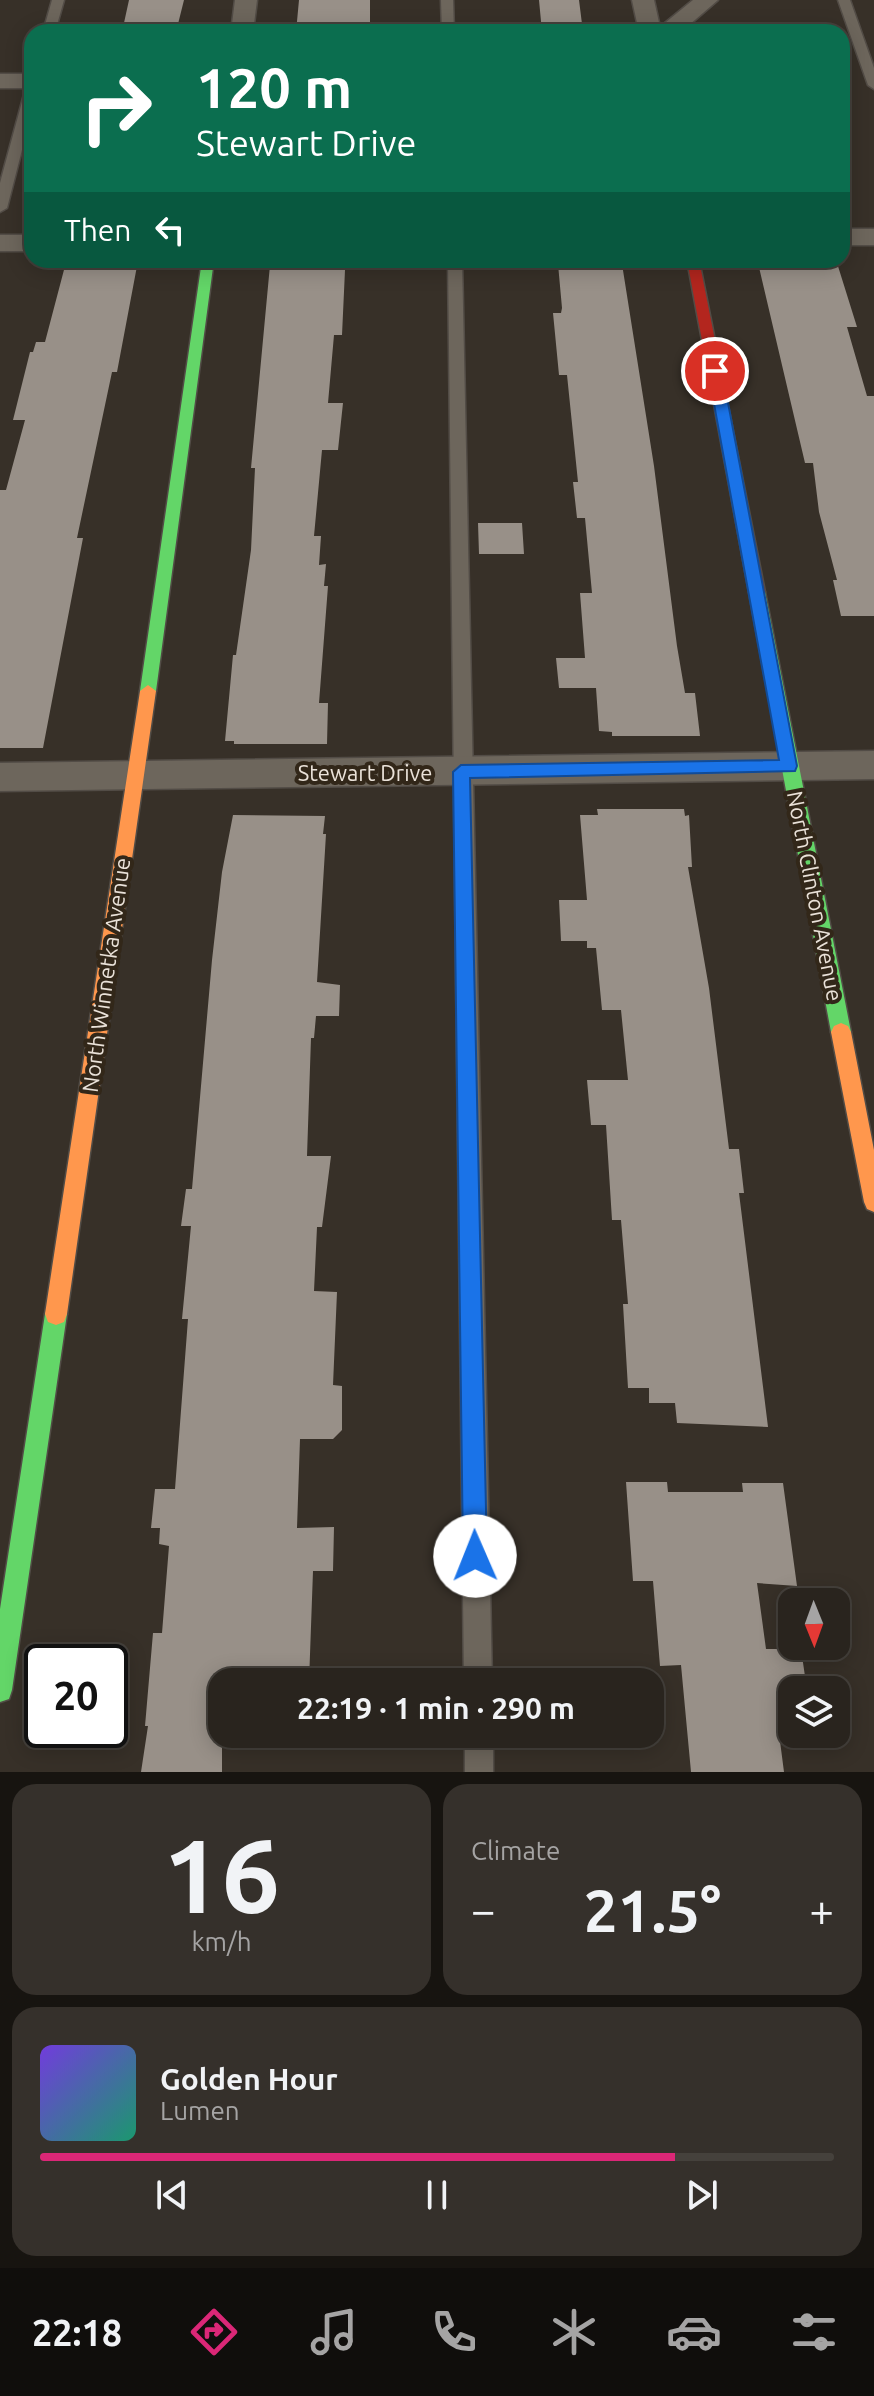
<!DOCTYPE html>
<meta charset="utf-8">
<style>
:root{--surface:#29241e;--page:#35302b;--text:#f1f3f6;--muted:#a5a4a4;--line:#45413c;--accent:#db2777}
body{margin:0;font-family:Ubuntu,sans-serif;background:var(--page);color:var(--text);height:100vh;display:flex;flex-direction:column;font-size:30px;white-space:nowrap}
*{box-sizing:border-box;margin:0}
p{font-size:26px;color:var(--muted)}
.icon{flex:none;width:44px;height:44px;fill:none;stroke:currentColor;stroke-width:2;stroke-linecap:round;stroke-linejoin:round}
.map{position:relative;height:1772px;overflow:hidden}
.side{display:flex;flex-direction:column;gap:12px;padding:12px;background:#171410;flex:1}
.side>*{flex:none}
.hud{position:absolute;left:24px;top:24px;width:826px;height:244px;border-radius:24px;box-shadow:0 4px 20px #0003,0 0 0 2px var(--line);background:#0b6e4f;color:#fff;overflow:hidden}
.needle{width:52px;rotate:179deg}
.buttons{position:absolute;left:778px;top:1588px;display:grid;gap:16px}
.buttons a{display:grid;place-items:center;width:72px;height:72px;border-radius:16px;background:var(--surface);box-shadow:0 4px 20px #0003,0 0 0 2px var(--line);font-size:40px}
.speed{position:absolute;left:24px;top:1644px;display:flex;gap:16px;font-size:40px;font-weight:700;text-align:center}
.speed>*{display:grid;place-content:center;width:104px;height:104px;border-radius:50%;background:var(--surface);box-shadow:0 4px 20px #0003,0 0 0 2px var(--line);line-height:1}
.speed .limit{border:4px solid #111;border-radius:12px;background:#fff;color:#111}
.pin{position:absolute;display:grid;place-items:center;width:68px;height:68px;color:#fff;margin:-34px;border:4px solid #fff;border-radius:50%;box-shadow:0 2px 8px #0007}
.me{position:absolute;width:88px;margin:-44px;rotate:359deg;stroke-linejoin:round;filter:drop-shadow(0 0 6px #0008)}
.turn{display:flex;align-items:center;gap:28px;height:168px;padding:0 40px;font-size:36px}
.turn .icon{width:104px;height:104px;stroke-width:2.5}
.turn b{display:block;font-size:56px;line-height:68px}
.then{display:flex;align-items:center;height:76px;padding:0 40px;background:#0003;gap:16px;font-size:30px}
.big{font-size:60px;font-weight:600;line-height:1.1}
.side .widget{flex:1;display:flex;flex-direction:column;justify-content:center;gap:12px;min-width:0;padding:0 28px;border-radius:24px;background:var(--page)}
.side .dial{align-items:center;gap:0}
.dial b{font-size:104px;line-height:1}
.song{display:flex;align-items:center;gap:24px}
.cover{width:96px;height:96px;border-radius:12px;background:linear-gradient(135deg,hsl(260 70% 55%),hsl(160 70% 35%))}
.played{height:8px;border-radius:4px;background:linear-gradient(90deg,var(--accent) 80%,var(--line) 80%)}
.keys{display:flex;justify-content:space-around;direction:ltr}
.heat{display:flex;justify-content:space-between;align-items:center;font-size:44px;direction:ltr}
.side .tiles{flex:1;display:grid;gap:12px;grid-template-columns:1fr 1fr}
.widget:last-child{grid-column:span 2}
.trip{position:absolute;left:208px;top:1668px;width:456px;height:80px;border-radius:24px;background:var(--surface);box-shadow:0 4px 20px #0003,0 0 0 2px var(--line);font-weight:600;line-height:80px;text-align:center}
.dock{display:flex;height:128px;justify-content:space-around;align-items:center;background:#100e0c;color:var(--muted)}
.dock .icon{width:56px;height:56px}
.dock .current{color:var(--accent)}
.dock b{font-size:36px;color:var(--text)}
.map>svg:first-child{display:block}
.building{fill:#989088}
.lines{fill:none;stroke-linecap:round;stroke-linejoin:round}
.lane-casing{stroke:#524c46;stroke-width:3}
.street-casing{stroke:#524c46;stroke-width:3}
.fast-casing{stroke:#524c46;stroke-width:3}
.slow-casing{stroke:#524c46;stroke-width:3}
.jam-casing{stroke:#524c46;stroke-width:3}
.lane{fill:#6d665c;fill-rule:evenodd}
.street{fill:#6d665c;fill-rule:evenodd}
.fast{fill:#63d668;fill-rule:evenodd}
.slow{fill:#ff974d;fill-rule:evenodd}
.jam{fill:#b3261e;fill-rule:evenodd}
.route{fill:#1a73e8;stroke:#114b97;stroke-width:2}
.labels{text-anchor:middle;stroke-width:8;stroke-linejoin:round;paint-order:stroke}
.street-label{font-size:22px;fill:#eae2d9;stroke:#322719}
</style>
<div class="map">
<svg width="874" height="1772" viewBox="0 0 874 1772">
<rect width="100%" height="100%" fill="#373028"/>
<!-- building -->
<path class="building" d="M129,0H184L176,32H122Z
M299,0H370V32H296Z
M539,0H579L583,32H542Z
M758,263H837L857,327H847L867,396H874V616H841L833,580H837L819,512L813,463H805Z
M558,264H622L654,466L677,646L685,693H695L700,736H612V732L599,731L596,688H559L556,658H585L580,593H592L585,518H577L573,482H578L567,375H559L553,313H561L562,308Z
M270,265H305V270H345L342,335H334L328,403H343L338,450H322L314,536H321L319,565L326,564L324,586H328L319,703H328L327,744H234V741H225L233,655H236L251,550L255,468H251Z
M65,266H137L117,372H112L77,538H83L43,748H0V490H6L25,420H13L30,352H33L36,342H45Z
M478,523H522L524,554H479Z
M597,809H684L685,816L689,815L692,867H688L709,988L729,1149H739L744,1193H739L768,1427L677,1423L675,1403H649V1388H628L623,1304H628L621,1220H612L606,1125H591L587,1080H628L621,1010H602L596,948H587V941H561L559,900H587L580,815H598Z
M233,815L325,816L323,834H326L317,982L340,985L339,1016H316L314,1038H311L307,1156H331L322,1227H317L314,1291L337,1292L333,1385L342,1386V1430L333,1439H300L297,1528L334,1527L333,1571H313L309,1682H222V1772H141L148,1726H145L153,1633H162L169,1546L159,1544L160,1528H151L155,1489H175L188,1319H182L191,1226H181L186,1189H192L212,960L222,872Z
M626,1482H667L668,1492H743L742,1483H783L797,1586L757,1583L766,1649H801L807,1690H792V1718H777L784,1772H691L681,1665L660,1666L653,1581H633Z"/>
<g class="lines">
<!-- lane casing -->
<g class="lane-casing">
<path id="lane" d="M52,0H64L55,32H43Z
M441,0H453L454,32H442Z
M838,0H850L874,68V89L868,85Z
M32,83V111L7,208L0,212V183L26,87Z
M448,260H462L492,1682H464Z
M465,1734H493V1772H465Z"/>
</g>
<!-- street casing -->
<g class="street-casing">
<path id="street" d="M235,0H257L253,32H231Z
M632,0H654L660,27L693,0H718L681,32H639Z
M0,74H32V88H0Z
M842,229H874V245H842Z
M0,235H32V251H0Z
M874,751V779L0,791V763Z"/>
</g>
<!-- fast casing -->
<g class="fast-casing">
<path id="fast" d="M202,260H214L156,691L148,697L140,691Z
M757,586L765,592L851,1032L848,1038L841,1041L834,1038L831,1032L749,592Z
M56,1303L64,1306L67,1314L12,1690L9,1699L0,1702V1609L45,1314L48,1306Z"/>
</g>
<!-- slow casing -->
<g class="slow-casing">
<path id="slow" d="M148,685L156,691L67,1314L64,1322L56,1325L48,1322L45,1314L140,691Z
M841,1023L848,1026L851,1032L874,1150V1212L867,1209L864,1202L831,1032L834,1026Z"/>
</g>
<!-- jam casing -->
<g class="jam-casing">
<path id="jam" d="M687,260H699L765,592L757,598L749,592Z"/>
</g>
<!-- lane -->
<use href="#lane" class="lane"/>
<!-- street -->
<use href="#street" class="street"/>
<!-- fast -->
<use href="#fast" class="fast"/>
<!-- slow -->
<use href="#slow" class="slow"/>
<!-- jam -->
<use href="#jam" class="jam"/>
</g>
<!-- route -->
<path class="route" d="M715,367L722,371L797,766L795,771L470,778L487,1556L484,1565L475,1568L467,1565L463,1556L453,772L461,765L779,760L708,371Z"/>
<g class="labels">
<!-- street labels -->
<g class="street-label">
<text x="365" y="781">Stewart Drive</text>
<text transform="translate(815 896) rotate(79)" y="8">North Clinton Avenue</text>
<text transform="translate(106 975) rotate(-82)" y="8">North Winnetka Avenue</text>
</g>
</g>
</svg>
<div class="buttons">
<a><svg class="needle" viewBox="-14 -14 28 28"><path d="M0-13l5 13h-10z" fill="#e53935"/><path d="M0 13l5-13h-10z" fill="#a5a4a4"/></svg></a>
<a><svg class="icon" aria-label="layers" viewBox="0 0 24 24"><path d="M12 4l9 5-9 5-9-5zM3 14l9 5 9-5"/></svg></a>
</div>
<div class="speed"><div class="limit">20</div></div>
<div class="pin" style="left:715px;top:371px;background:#d93025"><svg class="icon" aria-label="arrive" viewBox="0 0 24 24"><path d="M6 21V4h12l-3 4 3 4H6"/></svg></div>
<svg class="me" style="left:475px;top:1556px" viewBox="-20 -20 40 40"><circle r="19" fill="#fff"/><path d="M0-13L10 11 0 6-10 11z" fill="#1a73e8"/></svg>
<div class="trip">22:19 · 1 min · 290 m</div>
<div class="hud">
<div class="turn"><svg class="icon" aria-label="right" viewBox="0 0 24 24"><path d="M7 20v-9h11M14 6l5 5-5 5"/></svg><div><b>120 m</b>Stewart Drive</div></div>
<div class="then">Then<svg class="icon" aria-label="left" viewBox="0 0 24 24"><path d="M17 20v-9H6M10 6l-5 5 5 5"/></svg></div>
</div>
</div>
<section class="side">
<div class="tiles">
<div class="widget dial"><b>16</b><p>km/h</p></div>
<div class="widget"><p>Climate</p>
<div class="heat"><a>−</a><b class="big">21.5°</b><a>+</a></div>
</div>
<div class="widget">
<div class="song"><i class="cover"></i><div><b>Golden Hour</b><p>Lumen</p></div></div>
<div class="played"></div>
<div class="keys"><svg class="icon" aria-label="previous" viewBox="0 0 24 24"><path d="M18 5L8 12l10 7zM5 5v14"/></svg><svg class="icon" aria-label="pause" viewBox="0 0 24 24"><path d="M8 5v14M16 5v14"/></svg><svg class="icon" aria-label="next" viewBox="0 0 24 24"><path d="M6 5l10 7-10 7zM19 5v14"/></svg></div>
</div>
</div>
</section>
<nav class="dock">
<b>22:18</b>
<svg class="icon current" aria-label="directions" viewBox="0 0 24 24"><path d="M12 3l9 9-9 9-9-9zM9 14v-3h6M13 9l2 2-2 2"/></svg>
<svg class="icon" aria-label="music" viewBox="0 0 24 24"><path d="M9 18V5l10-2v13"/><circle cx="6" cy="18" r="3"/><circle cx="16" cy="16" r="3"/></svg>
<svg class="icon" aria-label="phone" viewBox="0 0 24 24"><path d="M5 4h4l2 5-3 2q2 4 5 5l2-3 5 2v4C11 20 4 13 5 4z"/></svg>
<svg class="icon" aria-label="climate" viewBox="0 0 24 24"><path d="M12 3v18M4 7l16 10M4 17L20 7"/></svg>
<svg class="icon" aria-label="car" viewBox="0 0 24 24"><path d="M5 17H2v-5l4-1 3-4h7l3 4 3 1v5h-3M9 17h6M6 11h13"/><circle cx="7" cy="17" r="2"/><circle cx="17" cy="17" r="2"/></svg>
<svg class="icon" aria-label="filters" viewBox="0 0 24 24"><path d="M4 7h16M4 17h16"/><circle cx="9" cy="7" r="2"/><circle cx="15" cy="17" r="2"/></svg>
</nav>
